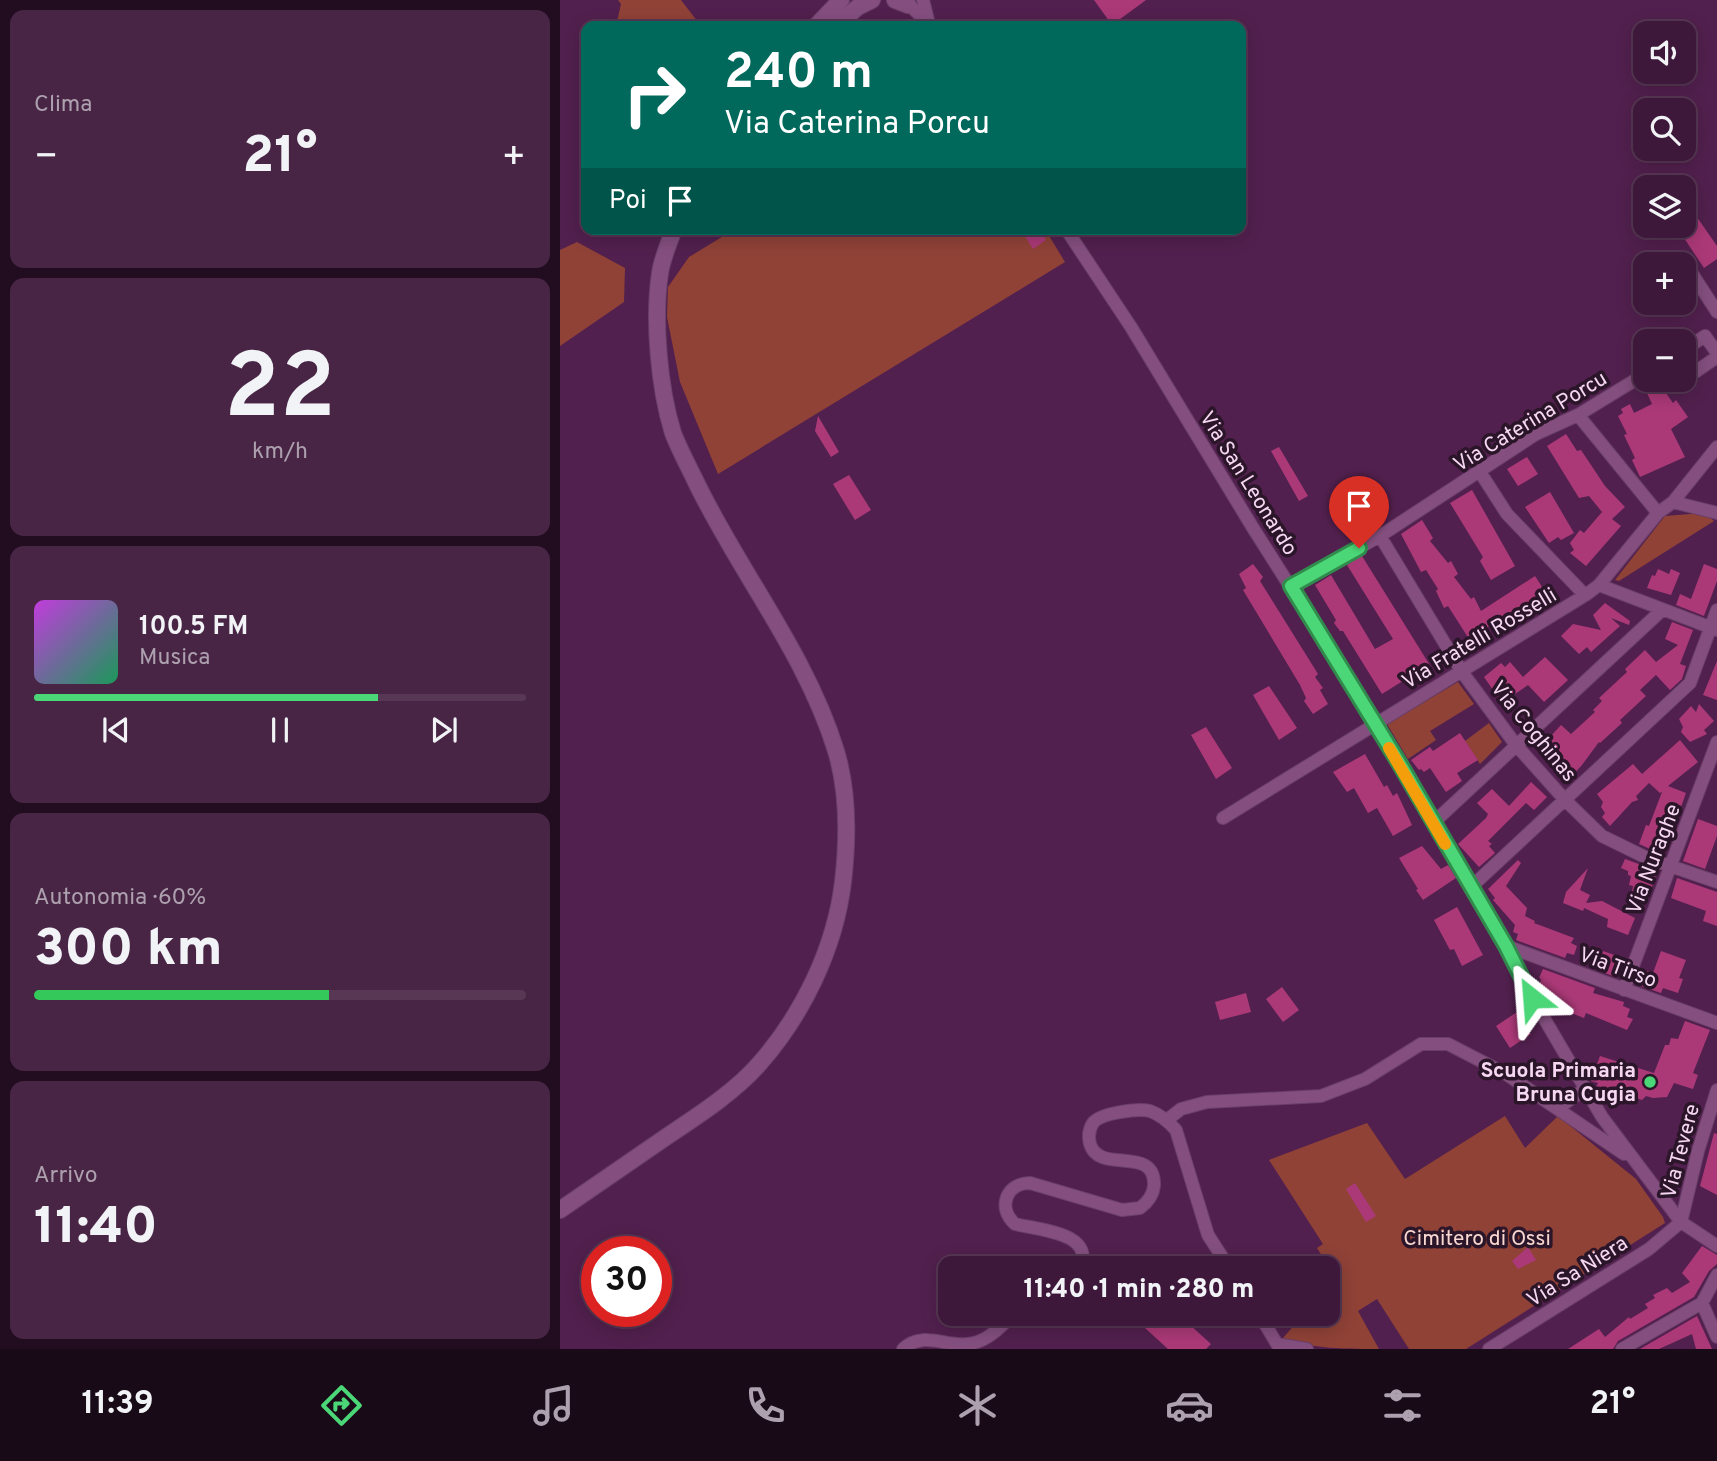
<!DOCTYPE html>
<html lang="it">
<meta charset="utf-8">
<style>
:root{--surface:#3e183a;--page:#492545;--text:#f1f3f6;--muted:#ada0af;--line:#573754;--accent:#4bd677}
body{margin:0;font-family:Overpass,sans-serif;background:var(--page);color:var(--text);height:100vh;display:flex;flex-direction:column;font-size:26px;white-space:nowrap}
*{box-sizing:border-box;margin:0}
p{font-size:23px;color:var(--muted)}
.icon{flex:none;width:38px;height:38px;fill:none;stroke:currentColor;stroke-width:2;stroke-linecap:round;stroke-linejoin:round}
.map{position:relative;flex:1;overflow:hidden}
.panel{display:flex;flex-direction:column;gap:10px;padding:10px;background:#220d20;width:560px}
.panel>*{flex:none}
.guide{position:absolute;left:21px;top:21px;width:665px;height:214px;border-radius:14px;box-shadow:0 4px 18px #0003,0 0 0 2px var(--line);background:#00695c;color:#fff;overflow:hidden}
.fabs{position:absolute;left:1073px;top:21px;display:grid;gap:14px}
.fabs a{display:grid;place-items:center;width:63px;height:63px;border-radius:14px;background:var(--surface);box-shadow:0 4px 18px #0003,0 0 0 2px var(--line);font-size:35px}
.speed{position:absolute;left:21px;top:1236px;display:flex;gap:14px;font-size:35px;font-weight:700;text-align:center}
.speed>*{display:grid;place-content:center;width:91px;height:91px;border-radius:50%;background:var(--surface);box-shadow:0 4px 18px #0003,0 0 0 2px var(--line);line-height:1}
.speed .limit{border:10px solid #d22;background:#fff;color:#111}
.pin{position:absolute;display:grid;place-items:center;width:60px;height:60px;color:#fff;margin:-72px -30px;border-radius:50% 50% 50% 0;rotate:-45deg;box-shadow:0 0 7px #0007}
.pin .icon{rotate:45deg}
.me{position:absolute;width:77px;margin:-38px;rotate:332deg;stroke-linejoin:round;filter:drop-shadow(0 0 5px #0008)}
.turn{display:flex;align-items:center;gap:24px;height:147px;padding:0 28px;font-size:32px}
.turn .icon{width:91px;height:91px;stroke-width:2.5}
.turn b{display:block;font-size:49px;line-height:60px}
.then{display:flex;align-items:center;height:66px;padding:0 28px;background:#0003;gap:14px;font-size:26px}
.big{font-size:52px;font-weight:800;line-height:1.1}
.panel .widget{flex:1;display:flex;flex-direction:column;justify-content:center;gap:10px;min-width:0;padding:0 24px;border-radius:14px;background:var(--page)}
.panel .dial{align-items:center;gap:0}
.dial b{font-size:91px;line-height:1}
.song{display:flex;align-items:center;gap:21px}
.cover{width:84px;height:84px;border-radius:10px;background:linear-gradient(135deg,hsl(290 70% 55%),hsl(150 70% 35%))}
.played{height:7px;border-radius:4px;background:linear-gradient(90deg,var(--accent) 70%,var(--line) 70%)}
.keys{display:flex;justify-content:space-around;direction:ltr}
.heat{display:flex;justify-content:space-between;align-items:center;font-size:38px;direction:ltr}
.charge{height:10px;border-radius:5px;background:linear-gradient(90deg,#34c759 60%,var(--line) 0)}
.trip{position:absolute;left:378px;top:1256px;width:402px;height:70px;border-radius:14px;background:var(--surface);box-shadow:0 4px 18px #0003,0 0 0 2px var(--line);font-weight:800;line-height:70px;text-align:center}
.tab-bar{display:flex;height:112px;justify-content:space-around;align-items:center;background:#190a17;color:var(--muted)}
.tab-bar .icon{width:49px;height:49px}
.tab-bar .current{color:var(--accent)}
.tab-bar b{font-size:32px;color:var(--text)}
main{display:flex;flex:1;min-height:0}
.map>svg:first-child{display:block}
.green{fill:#904237}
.building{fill:#ab3978}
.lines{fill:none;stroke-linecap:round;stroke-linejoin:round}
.minor-casing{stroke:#6b3f69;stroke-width:14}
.tertiary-casing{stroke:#6b3f69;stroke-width:18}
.minor{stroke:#844f7f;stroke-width:12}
.tertiary{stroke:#844f7f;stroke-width:16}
.route-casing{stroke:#318b4d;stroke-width:18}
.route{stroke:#4bd677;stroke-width:12}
.slow{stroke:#f59e0b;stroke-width:12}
.poi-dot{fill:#4bd677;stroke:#2b1529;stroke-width:2.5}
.labels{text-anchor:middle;stroke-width:7;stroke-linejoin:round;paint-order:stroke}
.street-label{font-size:21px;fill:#f7d8f3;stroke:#2b1529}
.poi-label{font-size:21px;font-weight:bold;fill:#f7d8f3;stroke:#2b1529;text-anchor:end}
.park-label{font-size:21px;fill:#f8d7d0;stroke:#2b1529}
</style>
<main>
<section class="panel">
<div class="widget"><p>Clima</p>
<div class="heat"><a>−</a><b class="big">21°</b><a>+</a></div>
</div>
<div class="widget dial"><b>22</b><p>km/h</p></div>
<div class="widget">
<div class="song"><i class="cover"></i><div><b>100.5 FM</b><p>Musica</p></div></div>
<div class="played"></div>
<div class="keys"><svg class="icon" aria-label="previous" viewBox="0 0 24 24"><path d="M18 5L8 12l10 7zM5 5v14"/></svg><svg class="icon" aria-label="pause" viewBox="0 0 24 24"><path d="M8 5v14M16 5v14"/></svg><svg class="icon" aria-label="next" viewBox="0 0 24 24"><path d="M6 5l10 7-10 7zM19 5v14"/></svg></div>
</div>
<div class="widget"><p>Autonomia · 60%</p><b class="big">300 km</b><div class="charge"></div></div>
<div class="widget"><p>Arrivo</p><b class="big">11:40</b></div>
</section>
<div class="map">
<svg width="1157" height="1349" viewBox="0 0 1157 1349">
<rect width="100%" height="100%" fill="#52204e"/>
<!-- green -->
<path class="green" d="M58,0H121L141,26H56L61,4Z
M175,229H485L505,262L158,474L120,382L107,317L108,287L129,257Z
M17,242L65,268L64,302L0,346V250Z
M1144,513L1154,521L1059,581L1055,580L1105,516Z
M898,682L914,704L870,731L876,740L848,759L827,724Z
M929,723L942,742L920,764L905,741Z
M945,1116L965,1148L998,1116L1076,1179L1103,1217L1105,1223L906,1349H849L817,1299L798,1311L819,1349C792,1349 747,1349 723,1338L744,1314H768V1293L779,1283L757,1248L763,1244L709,1160L807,1123L845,1179Z"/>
<!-- building -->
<path class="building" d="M534,0H586L552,25Z
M1132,210L1157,246V259L1144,268L1116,226H1124V215Z
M468,229H479L486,240L473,249L462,232Z
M1101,386L1113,403L1116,400L1128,417L1111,429L1125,457L1080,477L1072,460L1075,458L1064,435L1067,434L1058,416L1063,413L1061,409L1070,404L1074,413L1092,404L1087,393Z
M258,416L279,452L271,457L255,431Z
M1006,434L1017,451L1021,450L1045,486L1065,507L1052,519L1061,526L1026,566L1010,553L1014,550L1010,543L1020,530L1024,533L1042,512L1029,496L1019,498L987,446Z
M719,447L748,496L739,501L711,451Z
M967,457L978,474L958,486L947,469Z
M289,475L311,510L295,520L273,484Z
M912,490L955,566L931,580L920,561L923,557L890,503Z
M990,492L1014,533L1001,540L998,537L989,543L965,507Z
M862,520L873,538L870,541L888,563L891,561L898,574L894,577L911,599L914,597L921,611L975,576L988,596L947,620L945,616L909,639L888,606L884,608L876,591L878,589L866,570L861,572L841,534Z
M802,556L871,667L856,676L854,674L822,694L783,631H780L774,623L776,620L755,585L771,575L815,649L833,639L787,565Z
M693,564L703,577L700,581L758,674L755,677L763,688L760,690L768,704L753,714L744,701L746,698L740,685L683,590L686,588L679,574Z
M1144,564L1157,569V581L1144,616L1116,605L1120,594L1131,599Z
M1098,569L1109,574L1111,569L1120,573L1111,595L1087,588L1092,575L1095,576Z
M1045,603L1070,621L1069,625L1051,618L1060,626L1031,652L1027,647L1019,654L1001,636L1013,624L1041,630L1033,615Z
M1112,622L1133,630L1120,664L1126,666L1122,679L1110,690L1096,675L1080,690L1086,696L1060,720L1062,723L1040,743L1039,742L1022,765L1008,780L975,748L989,733L991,736L1001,725L1011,734L1035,712L1033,710L1042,701L1039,698L1067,672L1065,669L1085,650L1096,662L1118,645L1105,639Z
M985,657L1008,680L984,702L968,685L942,703L924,677L941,663L945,667L950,662L963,677Z
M1157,661V700L1143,695Z
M709,686L737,728L719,740L693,695Z
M1139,704L1154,721L1144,730L1147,734L1130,742L1121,732L1123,727L1119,719L1131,706L1136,712Z
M646,727L672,768L656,779L631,735Z
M900,733L918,760L897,773L902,781L886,792L870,768L864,772L861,769L859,770L851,760L870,747L873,751Z
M1120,740L1138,762L1108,786L1126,793L1111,835L1107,834L1099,853L1079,844L1086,825L1089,826L1102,792L1100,793L1089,783L1076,796L1078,800L1072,802L1050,826L1042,817L1045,813L1041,807L1043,802L1037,794L1073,764L1082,774Z
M805,754L824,787L827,785L833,796L837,793L852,825L833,836L817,808L808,813L794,788L787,792L773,772Z
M971,782L987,797L974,810L966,803L928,841L932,844L929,846L935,853L919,867L898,844L926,818L928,814L917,803L932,789L949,806Z
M1138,819L1157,826V836L1145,869L1123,861Z
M862,846L881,869L888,865L896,878L863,900L856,890L858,889L839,858Z
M1065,859L1098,871L1086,902L1071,897L1073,886L1069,885L1071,876L1068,875V871L1061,868Z
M958,860L961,863L946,886L967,908L965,916L975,921L974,923L1014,938L1011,943L1017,946L1014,955L1007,953L1005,958L956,940L958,934L953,932L955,925L933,900L935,898L928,889Z
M1028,868L1020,890L1030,895L1026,903L1042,901L1075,918L1068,935L1047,927L1048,919L1024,908L1023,911L1003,903L1006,892Z
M1117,878L1157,892V926L1143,921L1146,911L1111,898Z
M897,907L923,955L902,966L894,949L890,950L874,920Z
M1043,951L1066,959L1061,971L1055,970L1053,976L1037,970Z
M1101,951L1126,960L1119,978L1123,979L1118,993L1103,988L1101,993L1078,985L1084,970L1093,973Z
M983,969L1035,988L1033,993L1064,1002L1063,1006L1070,1009L1067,1017L1073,1019L1067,1030L1026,1013L1024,1018L988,1004L979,988L981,979L979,978Z
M722,987L739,1010L723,1022L706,999Z
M686,993L691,1012L660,1020L655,1002Z
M957,1012L971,1034L950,1048L936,1026Z
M1125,1021L1150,1030L1133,1073L1138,1075L1133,1089L1114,1083L1107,1097L1093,1098L1086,1096L1082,1100L1076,1098L1074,1101L1036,1087L1038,1083L1031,1081L1040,1056L1094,1073L1105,1045H1109L1111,1038L1118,1039Z
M1154,1133L1157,1134V1195L1140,1186Z
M795,1183L816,1216L806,1222L786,1189Z
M1142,1246L1157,1255V1264L1149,1271L1134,1297L1058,1341L1053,1349H1008L1039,1329L1045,1337L1069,1317L1070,1319L1088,1308L1085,1304L1095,1298L1093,1295L1107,1288L1112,1293L1130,1282L1122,1273Z
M968,1247L976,1260L958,1269L952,1261Z
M599,1314H618L651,1344L646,1349H608L585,1328Z
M1137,1316L1152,1349H1136L1132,1334L1099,1349H1080Z"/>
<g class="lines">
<!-- minor casing -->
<g class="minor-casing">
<path id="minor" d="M344,0L371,26
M363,0L369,24
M506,229L571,327L693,528L783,670L946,946L961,979L1042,1117L1121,1222L1157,1246
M1133,275L1157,312
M1124,350L1145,336L1157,353
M1125,379L1157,357
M1018,415L1098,513
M920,472L947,514L1021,591L1027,594
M1113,502L1157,513
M820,536L902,672L956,745L1006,801L1042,836L1087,858L1157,882
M1039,585L1157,630
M731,586L820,536L976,434L1018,415L1085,374
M663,818L1027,594L1039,585L1098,513L1113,502L1157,447
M873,823L1102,610
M910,888L1130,683L1157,610
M946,946L1157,1023
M1064,990L1157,742
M998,1108L1025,1089
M607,1120L621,1109L647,1102L761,1096L805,1079L861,1044H888L946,1074L1064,1154
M1121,1222L1138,1151L1157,1090
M520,1269C536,1232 478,1230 455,1224C437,1208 446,1183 470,1183L562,1210L580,1208C588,1202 593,1196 594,1186C596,1144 539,1175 530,1144C528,1136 529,1129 533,1123C540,1113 579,1108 590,1111C601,1115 608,1121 616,1130L648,1235L670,1269
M1142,1303L1157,1337
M699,1314L720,1349
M717,1344L747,1349
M343,1349C362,1331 384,1346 407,1344C426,1343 441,1327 453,1314
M929,1349L1089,1249L1121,1222
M1062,1349L1142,1303L1157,1275"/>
</g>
<!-- tertiary casing -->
<g class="tertiary-casing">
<path id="tertiary" d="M335,0L348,5
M256,26L281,0
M276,26L298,7L312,0
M0,1210C36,1185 73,1160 109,1135C139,1115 176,1091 200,1063C243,1014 275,948 283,882C288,839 289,794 276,751C246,653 179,572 135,480C128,465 119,449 113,433C99,388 93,320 100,273C102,259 109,243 114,229"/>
</g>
<!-- minor -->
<use href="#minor" class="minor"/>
<!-- tertiary -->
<use href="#tertiary" class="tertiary"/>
</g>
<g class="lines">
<!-- route casing -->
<g class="route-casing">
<path id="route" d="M799,548L731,586L841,766L946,946L972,998"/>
</g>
<!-- route -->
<use href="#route" class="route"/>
<!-- slow -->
<path class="slow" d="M829,748L885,844"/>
</g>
<!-- markers -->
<circle class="poi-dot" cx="1090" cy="1082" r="7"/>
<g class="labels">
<!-- street labels -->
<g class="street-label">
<text transform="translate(970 421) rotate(-31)" y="7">Via Caterina Porcu</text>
<text transform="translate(689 483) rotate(58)" y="7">Via San Leonardo</text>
<text transform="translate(919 638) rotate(-31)" y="7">Via Fratelli Rosselli</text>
<text transform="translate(974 731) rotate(51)" y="7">Via Coghinas</text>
<text transform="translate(1093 859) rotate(-69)" y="7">Via Nuraghe</text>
<text transform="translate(1058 967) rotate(20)" y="7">Via Tirso</text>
<text transform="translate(1120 1151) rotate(-75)" y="7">Via Tevere</text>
<text transform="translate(1017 1271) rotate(-32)" y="7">Via Sa Niera</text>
</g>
<!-- poi labels -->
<g class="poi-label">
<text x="1076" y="1077">Scuola Primaria<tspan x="1076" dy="24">Bruna Cugia</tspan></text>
</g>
<!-- park labels -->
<g class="park-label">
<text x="917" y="1245">Cimitero di Ossi</text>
</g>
</g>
</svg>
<div class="fabs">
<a><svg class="icon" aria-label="sound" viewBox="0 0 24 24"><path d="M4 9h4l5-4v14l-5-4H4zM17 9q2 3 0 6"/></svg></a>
<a><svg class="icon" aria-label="search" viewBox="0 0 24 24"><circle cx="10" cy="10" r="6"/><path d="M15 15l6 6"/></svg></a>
<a><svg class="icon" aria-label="layers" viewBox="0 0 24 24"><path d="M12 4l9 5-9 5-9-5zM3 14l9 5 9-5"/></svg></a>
<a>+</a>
<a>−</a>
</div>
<div class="speed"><div class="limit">30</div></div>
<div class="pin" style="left:799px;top:548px;background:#d93025"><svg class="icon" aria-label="arrive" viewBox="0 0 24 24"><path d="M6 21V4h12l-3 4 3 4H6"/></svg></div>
<svg class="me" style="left:972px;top:998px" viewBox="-20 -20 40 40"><path d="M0-17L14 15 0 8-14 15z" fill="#4bd677" stroke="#fff" stroke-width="4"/></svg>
<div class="trip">11:40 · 1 min · 280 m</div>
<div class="guide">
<div class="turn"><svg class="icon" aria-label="right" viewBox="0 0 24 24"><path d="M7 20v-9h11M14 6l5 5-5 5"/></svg><div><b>240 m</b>Via Caterina Porcu</div></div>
<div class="then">Poi<svg class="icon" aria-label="arrive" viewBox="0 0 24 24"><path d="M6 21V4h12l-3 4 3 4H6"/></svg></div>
</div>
</div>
</main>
<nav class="tab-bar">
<b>11:39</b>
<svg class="icon current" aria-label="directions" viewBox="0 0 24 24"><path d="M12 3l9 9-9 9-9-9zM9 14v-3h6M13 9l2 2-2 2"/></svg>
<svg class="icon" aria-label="music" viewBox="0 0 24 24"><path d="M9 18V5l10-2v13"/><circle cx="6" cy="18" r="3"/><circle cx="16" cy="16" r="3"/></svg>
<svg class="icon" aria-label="phone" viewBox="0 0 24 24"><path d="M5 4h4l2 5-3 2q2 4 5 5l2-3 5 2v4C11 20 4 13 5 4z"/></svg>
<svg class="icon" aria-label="climate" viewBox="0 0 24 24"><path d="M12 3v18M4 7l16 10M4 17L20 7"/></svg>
<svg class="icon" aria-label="car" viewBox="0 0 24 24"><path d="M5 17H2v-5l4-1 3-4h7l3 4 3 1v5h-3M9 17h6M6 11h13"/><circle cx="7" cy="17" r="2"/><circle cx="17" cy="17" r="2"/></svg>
<svg class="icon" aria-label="filters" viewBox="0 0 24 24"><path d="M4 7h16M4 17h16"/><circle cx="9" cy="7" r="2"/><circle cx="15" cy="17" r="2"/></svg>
<b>21°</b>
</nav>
